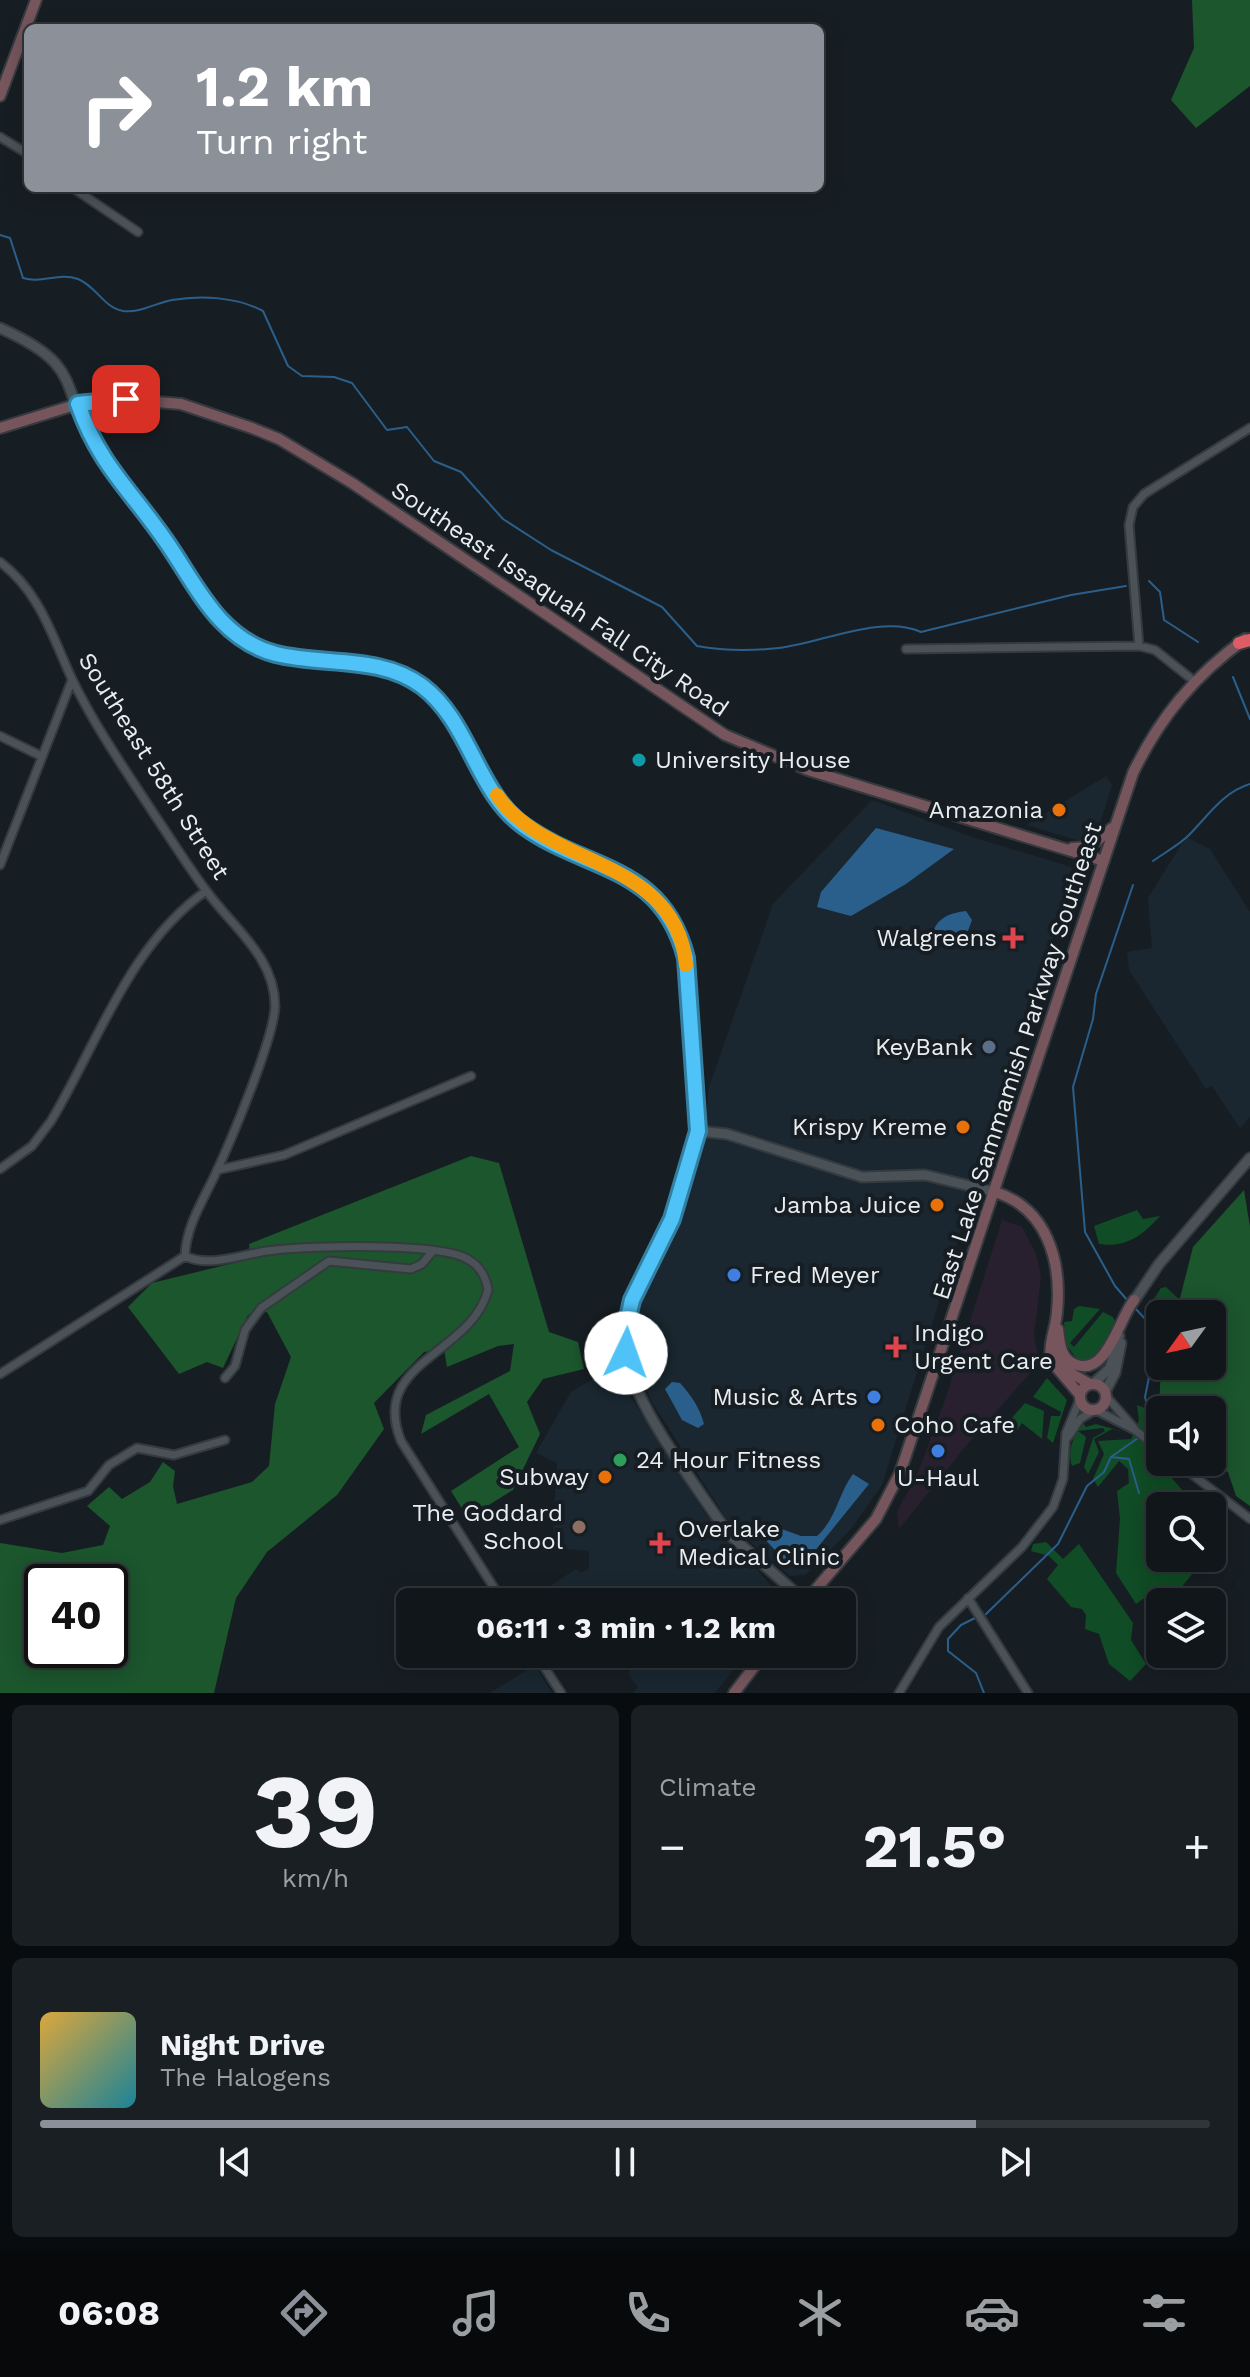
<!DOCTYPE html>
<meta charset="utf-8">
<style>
:root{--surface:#11161a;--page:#1a1f23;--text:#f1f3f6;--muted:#9c9fa2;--line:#303539;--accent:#8c9099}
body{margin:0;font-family:"Work Sans",sans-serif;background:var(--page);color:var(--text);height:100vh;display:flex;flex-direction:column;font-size:30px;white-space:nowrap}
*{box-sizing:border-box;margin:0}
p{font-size:26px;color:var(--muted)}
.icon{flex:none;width:44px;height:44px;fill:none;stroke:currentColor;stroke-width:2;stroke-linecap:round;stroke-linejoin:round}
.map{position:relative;height:1693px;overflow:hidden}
.side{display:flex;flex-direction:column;gap:12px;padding:12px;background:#090c0e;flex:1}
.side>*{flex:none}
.banner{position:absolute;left:24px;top:24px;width:800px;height:168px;border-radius:12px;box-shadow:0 4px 20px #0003,0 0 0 2px var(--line);background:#8c9099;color:#fff;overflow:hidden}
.needle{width:52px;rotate:237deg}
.tools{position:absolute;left:1146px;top:1300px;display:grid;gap:16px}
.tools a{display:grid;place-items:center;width:80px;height:80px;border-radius:12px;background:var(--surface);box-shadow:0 4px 20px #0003,0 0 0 2px var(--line);font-size:40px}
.speed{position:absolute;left:24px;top:1564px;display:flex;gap:16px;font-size:40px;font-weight:700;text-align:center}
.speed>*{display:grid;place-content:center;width:104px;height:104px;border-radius:50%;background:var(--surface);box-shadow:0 4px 20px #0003,0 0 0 2px var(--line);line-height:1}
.speed .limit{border:4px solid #111;border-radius:12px;background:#fff;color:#111}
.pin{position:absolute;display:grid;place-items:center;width:68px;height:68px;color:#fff;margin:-34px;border-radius:16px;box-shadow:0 4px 12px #0006}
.me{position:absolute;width:88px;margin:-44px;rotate:3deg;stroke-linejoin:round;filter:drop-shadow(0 0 6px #0008)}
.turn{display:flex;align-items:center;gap:28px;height:168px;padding:0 40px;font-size:36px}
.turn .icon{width:104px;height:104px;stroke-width:2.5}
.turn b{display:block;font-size:56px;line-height:68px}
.big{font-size:60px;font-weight:700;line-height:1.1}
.side .tile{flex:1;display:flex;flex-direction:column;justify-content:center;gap:12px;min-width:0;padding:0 28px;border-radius:12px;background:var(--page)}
.side .dial{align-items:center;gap:0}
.dial b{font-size:104px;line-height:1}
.song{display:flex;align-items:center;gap:24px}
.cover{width:96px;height:96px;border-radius:12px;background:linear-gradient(135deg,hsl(40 70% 55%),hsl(190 70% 35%))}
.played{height:8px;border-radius:4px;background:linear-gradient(90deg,var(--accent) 80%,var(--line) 80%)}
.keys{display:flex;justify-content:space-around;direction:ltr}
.heat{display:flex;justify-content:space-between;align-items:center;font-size:44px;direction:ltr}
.side .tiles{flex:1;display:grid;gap:12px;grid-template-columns:1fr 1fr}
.tile:last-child{grid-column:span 2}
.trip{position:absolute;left:396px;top:1588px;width:460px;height:80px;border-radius:12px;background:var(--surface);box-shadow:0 4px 20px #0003,0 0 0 2px var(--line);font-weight:700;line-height:80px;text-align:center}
.tab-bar{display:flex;height:128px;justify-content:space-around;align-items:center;background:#07090a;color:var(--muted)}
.tab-bar .icon{width:56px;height:56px}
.tab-bar .selected{color:var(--accent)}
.tab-bar b{font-size:36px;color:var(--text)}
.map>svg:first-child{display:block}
.built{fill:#1a2730}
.industrial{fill:#28202f}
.green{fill:#104c25}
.forest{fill:#1b562d;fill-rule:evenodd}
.water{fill:#2a5f8b}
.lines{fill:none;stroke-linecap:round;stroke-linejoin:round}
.stream{stroke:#2a5f8b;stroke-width:2}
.minor-casing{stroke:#353a3e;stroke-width:11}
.tertiary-casing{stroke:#353a3e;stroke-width:13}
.secondary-casing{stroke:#353a3e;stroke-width:14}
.motorway-casing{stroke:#353a3e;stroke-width:16}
.minor{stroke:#4a5258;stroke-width:7}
.tertiary{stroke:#4a5258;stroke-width:9}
.secondary{stroke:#76555c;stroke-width:10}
.motorway{stroke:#dd5c66;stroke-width:12}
.route-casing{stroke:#337fa1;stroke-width:20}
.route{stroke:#4fc3f7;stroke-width:14}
.slow{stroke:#f59e0b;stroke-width:14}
.culture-dot{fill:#0f9aa8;stroke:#171e23;stroke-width:3}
.food-dot{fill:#e8710a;stroke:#171e23;stroke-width:3}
.health-dot{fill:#e0444e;stroke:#171e23;stroke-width:3}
.service-dot{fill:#5c6f8a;stroke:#171e23;stroke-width:3}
.shop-dot{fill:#3f7fe0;stroke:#171e23;stroke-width:3}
.leisure-dot{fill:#2e9e5b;stroke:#171e23;stroke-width:3}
.education-dot{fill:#8d6e63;stroke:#171e23;stroke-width:3}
.labels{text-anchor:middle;stroke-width:8;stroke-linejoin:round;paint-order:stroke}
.street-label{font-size:24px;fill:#e8edf0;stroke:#171e23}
.poi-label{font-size:24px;fill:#e8edf0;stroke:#171e23;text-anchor:end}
</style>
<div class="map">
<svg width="1250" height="1693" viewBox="0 0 1250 1693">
<rect width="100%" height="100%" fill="#171e23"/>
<!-- built -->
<path class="built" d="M1106,776L1112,785L1096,836L1080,841L1026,825Z
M872,800L969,836L1071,867L1075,876L1035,992L882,1485L851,1529L805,1575L790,1576L736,1530L724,1515L652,1402L639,1372L635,1335L638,1291L678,1210L706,1127L708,1090L773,904Z
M1186,837L1210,849L1250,912V1117L1240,1128L1212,1086L1206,1089L1129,970L1127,952L1152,948L1148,898Z
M612,1368L705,1513L786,1602H561L550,1586L576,1569L581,1573L589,1569V1551L552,1547L557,1463L536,1453L571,1392Z
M581,1654H746L715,1693H633L638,1687L630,1677L626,1657L590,1670Z
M535,1665L552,1693H490Z"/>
<!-- industrial -->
<path class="industrial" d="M1002,1220L1022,1227L1036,1254L1041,1277L1034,1335L1039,1363L965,1447L899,1529L897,1512L917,1475L945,1400Z"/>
<!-- green -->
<path class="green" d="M1137,1210L1143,1219L1160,1216C1142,1236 1126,1248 1099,1244L1094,1226Z
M1166,1287L1181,1301L1168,1314H1160V1321L1150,1305L1161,1288Z
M1079,1306L1100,1309L1070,1343L1074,1347L1103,1312L1113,1317L1115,1322L1106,1348L1091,1360L1077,1359L1067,1346L1064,1322L1072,1321L1074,1309Z
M1047,1378L1067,1400L1053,1443L1047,1438L1051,1416H1060L1061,1412L1033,1397Z
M1025,1403L1044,1411L1042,1439L1022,1423L1016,1432L1005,1426Z
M1137,1405L1155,1412L1160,1437L1151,1454L1196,1506H1160V1558H1205L1180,1589L1154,1591L1136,1604L1116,1573L1120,1519L1117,1491L1129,1483L1128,1469L1119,1461L1098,1487L1093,1479L1104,1454L1098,1441L1131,1439L1139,1420Z
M1083,1423L1086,1427L1096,1424L1124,1432L1112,1429L1094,1439L1099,1452L1088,1474L1084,1467L1093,1438L1105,1431L1103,1428L1078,1431L1086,1437L1080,1463L1072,1466C1067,1452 1073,1435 1083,1423Z
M1046,1542L1063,1559L1079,1544L1133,1623L1131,1640L1146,1664L1130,1681L1109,1664L1099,1634L1085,1629L1086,1615L1082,1609L1071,1607L1047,1579L1058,1565L1049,1556L1031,1551L1033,1544Z"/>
<!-- forest -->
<path class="forest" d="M1192,0H1250V86L1196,128L1171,100L1194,48Z
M471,1156L499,1163L549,1332L578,1342L584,1369L543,1379L527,1402L540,1434L513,1490L468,1518L451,1491L519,1447L489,1394L421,1434L426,1415L510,1371L514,1344L498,1346L447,1367L444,1349L424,1352L374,1403L384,1429L337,1495L267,1552L236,1598L214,1693H0V1543L62,1553L103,1545L110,1526L87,1506L109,1487L122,1499L150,1482L163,1462L175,1471L173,1486L177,1504L252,1482L269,1466L275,1404L291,1357L267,1312L248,1315L223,1368L207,1362L179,1374L128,1307L152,1283L250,1259L249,1244ZM42,1582H110V1650H42Z
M1244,1190L1250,1227V1506L1236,1496L1228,1472L1203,1462H1212V1410H1160L1158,1431L1161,1366H1212V1314H1176L1193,1247Z"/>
<!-- water -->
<path class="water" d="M876,828L954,849L906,884L851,916L817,907L821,892Z
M966,911L972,920L963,944L945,945L932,941C932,920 948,913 966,911Z
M672,1382L680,1383C691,1395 700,1408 704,1424L698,1428L682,1420L665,1389Z
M853,1474L869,1484L801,1568L789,1565L757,1531L765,1523L801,1536H817C837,1518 838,1494 853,1474Z"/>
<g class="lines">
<!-- stream -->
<path class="stream" d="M0,235L10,238L23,278C42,284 58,272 78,279C96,286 104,308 123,311C141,313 155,303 172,300C201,295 237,297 263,311L288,366L302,376L334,377L352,383L387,430L407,427L434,461L461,472L503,519L551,550L662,607L697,646C724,651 752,651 779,648C821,643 882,614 921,632L1071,595L1126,586
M1149,581L1160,592L1164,620L1198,642
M1233,677L1250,719
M1153,861C1164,853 1179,845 1189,835C1208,816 1223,792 1250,784
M1128,1301L1115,1286L1085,1232L1073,1087L1093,1019L1096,994L1133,885
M1135,1308L1147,1321L1145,1343L1152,1362L1145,1397L1152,1423L1143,1434
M1111,1457L1129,1459L1139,1493
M986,1614L1058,1544L1087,1486L1104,1472L1111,1457L1138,1438
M975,1618L961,1625L948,1639V1651L976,1673L984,1693"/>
<!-- minor casing -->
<g class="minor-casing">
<path id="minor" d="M0,137L28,154
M73,188L138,232
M0,562C40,592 52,636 72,679C94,725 126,771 154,814C171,839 187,865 205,889C231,926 275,956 275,1006C274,1039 230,1143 214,1177C202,1202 186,1227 185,1256
M1139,646L1129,525L1133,507L1144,494L1250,428
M906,649L1139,646L1155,650L1194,681
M0,736L41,756
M0,865L72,680
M0,1169L32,1146L51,1121C98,1043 129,945 206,891
M217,1170L284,1155L471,1076
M185,1256C211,1269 247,1252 275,1250C310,1246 443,1242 469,1260C480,1266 486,1278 488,1290C471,1355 369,1361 401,1441L503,1602
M0,1374L185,1256
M225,1378L235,1366L245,1330L261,1308L329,1261L411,1269L422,1264L432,1252
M1106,1396L1134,1428
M1096,1410L1135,1430L1160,1450
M1068,1437L1080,1419L1093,1411
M1176,1462L1250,1519
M0,1520L88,1491L109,1465L137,1448L174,1455L225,1440
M968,1598L1028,1693
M536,1654L561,1693
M899,1693L939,1627L1022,1547L1053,1507L1063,1479L1066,1433L1080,1399"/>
</g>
<!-- tertiary casing -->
<g class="tertiary-casing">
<path id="tertiary" d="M0,328C87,367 57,386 98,453C117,485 145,511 166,542C186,570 200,603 226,626C277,673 348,648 407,677C466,706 472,777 517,820C561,862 620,856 663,911C688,942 688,979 691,1017C695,1061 704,1108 694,1151C687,1179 677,1208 665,1234C647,1272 620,1308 626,1353C633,1403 689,1476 718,1519L731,1536L806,1602
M698,1131L727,1134L862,1177L925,1175L995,1192
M1132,1304L1159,1264L1250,1158
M1093,1384L1110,1368L1119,1336
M1105,1392L1115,1373L1121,1343"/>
</g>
<!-- secondary casing -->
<g class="secondary-casing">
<path id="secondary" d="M0,96L36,0
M0,428L78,404L119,399L181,404L252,428L279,439L352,483L725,735L808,770L1104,861
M1072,848L1090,847L1112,828
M995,1192C1047,1208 1062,1261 1057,1312C1056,1328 1048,1344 1051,1361L1080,1395
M1058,1329C1060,1343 1060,1360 1077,1365C1107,1375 1119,1319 1134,1300
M1055,1352L1067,1371L1090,1384
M1080 1397a13 13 0 1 1 26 0a13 13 0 1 1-26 0Z
M805,1602L876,1519L900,1473L1133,773C1160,717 1195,675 1245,639
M734,1693L764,1654"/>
</g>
<!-- motorway casing -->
<g class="motorway-casing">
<path id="motorway" d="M1239,643L1250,640"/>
</g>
<!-- minor -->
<use href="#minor" class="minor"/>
<!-- tertiary -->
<use href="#tertiary" class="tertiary"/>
<!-- secondary -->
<use href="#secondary" class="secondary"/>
<!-- motorway -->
<use href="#motorway" class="motorway"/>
</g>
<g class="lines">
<!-- route casing -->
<g class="route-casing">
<path id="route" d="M126,399L78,404C100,466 129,488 165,540C196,584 218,639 276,654C324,666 380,655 422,686C470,722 476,792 524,826C588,872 662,864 686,958L698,1131L672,1219L632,1300L627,1322L626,1353"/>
</g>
<!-- route -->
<use href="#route" class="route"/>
<!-- slow -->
<path class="slow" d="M497,795C546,868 676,857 686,965"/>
</g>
<!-- markers -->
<circle class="culture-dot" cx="639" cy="760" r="8"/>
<g class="food-dot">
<circle cx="1059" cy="810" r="8"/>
<circle cx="963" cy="1127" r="8"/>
<circle cx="937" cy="1205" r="8"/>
<circle cx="878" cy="1425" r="8"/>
<circle cx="605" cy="1477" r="8"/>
</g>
<g class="health-dot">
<path d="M1009 926h8v8h8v8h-8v8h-8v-8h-8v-8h8z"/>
<path d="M892 1335h8v8h8v8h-8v8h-8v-8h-8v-8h8z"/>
<path d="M656 1531h8v8h8v8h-8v8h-8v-8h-8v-8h8z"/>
</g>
<circle class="service-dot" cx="989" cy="1047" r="8"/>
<g class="shop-dot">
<circle cx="734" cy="1275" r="8"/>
<circle cx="874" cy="1397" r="8"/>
<circle cx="938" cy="1451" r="8"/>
</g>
<circle class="leisure-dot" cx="620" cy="1460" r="8"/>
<circle class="education-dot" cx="579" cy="1527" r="8"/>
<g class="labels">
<!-- street labels -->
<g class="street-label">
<text transform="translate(560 599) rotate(34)" y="8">Southeast Issaquah Fall City Road</text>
<text transform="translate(154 766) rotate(58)" y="8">Southeast 58th Street</text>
<text transform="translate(1017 1061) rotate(-72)" y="8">East Lake Sammamish Parkway Southeast</text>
</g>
<!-- poi labels -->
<g class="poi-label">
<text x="655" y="768" text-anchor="start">University House</text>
<text x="1043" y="818">Amazonia</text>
<text x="997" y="946">Walgreens</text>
<text x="973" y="1055">KeyBank</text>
<text x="947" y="1135">Krispy Kreme</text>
<text x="921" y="1213">Jamba Juice</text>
<text x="750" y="1283" text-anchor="start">Fred Meyer</text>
<text x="914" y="1341" text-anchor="start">Indigo<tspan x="914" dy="28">Urgent Care</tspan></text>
<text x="858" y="1405">Music &amp; Arts</text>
<text x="894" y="1433" text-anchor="start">Coho Cafe</text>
<text x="636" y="1468" text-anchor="start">24 Hour Fitness</text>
<text x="589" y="1485">Subway</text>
<text x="938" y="1486" text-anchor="middle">U-Haul</text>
<text x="563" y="1521">The Goddard<tspan x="563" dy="28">School</tspan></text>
<text x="678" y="1537" text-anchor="start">Overlake<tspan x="678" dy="28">Medical Clinic</tspan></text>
</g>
</g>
</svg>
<div class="tools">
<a><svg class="needle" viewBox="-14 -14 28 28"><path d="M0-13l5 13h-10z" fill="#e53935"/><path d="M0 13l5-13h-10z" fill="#9c9fa2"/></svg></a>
<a><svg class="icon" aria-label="sound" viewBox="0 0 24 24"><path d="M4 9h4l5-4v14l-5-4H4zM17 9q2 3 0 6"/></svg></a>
<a><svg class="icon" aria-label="search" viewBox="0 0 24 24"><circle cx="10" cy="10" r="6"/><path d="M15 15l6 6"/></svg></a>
<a><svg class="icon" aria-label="layers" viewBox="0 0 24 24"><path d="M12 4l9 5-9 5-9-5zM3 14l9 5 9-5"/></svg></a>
</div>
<div class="speed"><div class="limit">40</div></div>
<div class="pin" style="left:126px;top:399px;background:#d93025"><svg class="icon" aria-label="arrive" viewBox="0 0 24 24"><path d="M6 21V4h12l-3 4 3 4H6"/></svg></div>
<svg class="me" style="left:626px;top:1353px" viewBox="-20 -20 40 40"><circle r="19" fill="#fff"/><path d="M0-13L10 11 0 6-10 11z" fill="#4fc3f7"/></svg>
<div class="trip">06:11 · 3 min · 1.2 km</div>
<div class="banner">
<div class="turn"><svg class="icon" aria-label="right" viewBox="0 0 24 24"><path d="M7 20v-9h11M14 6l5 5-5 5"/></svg><div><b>1.2 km</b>Turn right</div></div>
</div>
</div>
<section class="side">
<div class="tiles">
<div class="tile dial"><b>39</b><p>km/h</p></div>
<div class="tile"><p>Climate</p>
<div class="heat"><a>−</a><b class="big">21.5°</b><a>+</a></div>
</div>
<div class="tile">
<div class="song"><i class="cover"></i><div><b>Night Drive</b><p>The Halogens</p></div></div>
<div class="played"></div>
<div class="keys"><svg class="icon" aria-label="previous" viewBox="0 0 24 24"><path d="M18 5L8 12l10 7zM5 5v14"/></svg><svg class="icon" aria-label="pause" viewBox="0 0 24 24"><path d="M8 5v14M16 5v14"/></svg><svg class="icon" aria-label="next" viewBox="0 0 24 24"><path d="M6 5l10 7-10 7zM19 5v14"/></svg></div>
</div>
</div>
</section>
<nav class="tab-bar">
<b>06:08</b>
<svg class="icon selected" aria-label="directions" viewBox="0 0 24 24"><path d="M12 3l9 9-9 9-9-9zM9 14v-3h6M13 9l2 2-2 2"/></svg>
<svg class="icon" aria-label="music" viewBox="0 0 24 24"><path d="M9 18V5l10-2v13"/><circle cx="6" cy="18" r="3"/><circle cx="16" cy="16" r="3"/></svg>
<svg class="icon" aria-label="phone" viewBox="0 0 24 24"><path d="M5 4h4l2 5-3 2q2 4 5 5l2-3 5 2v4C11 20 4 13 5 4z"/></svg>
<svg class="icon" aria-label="climate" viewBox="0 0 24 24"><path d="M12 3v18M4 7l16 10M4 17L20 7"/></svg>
<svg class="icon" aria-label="car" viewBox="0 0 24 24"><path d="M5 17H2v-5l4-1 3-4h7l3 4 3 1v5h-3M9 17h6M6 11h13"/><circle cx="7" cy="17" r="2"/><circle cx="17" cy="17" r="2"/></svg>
<svg class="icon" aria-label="filters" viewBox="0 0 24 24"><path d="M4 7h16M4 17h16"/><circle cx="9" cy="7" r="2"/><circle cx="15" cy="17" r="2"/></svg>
</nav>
